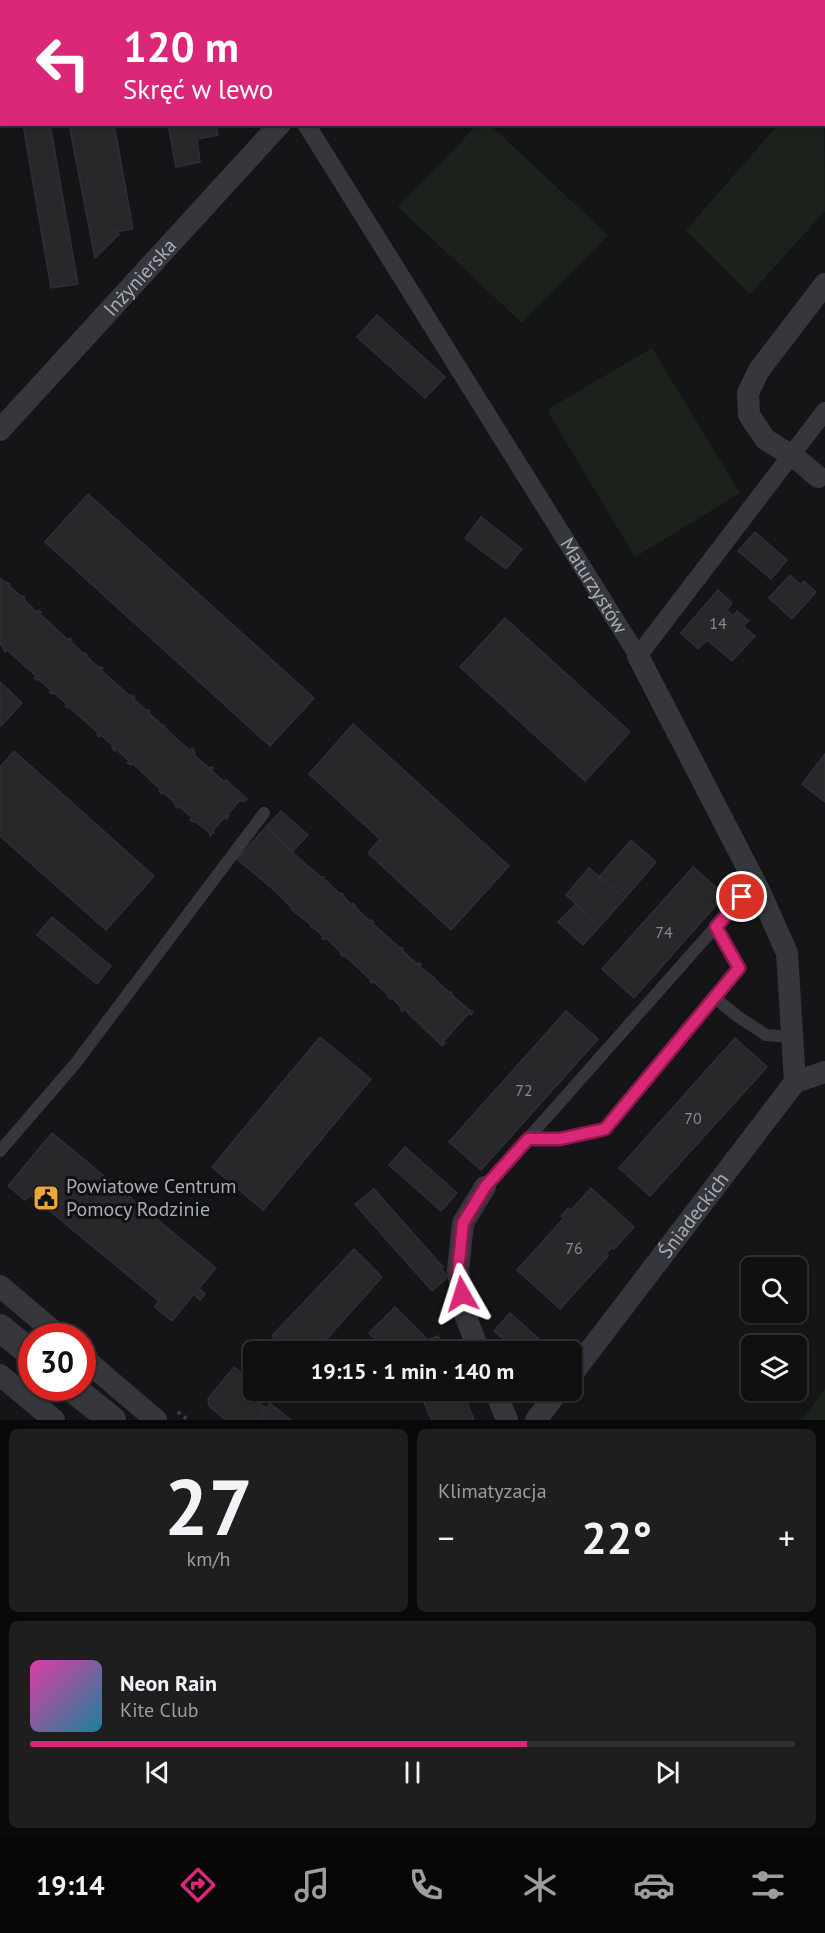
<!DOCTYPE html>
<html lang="pl">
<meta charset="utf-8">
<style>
:root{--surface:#101011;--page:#1e1e1f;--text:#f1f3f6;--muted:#9c9d9f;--line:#303031;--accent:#db2777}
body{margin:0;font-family:"PT Sans",sans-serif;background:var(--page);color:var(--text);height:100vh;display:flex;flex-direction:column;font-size:22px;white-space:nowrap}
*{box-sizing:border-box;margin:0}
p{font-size:20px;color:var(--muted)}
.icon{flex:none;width:33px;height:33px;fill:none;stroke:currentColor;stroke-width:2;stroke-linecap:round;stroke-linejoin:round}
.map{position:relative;height:1420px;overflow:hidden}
.drawer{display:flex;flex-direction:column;gap:9px;padding:9px;background:#090909;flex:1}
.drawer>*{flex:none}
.hud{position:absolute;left:0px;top:0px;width:825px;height:126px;box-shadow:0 2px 4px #0004,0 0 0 2px var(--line);background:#db2777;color:#fff;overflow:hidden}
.buttons{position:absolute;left:741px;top:1257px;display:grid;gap:12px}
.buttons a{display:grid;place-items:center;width:66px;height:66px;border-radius:9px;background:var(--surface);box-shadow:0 2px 4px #0004,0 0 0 2px var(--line);font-size:30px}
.speed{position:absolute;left:18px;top:1323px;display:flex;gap:12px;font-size:30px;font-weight:700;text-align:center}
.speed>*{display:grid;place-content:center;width:78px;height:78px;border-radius:50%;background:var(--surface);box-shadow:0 2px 4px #0004,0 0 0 2px var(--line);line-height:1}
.speed .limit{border:9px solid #d22;background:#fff;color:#111}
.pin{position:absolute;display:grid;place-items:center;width:51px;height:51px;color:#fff;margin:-26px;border:3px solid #fff;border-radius:50%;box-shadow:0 2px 6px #0007}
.me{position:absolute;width:66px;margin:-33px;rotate:354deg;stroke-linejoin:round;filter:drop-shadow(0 0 4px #0008)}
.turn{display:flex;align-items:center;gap:21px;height:126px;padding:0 24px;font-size:27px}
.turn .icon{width:78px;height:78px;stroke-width:2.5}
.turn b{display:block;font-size:42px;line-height:51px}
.big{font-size:45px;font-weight:800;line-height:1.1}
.drawer .tile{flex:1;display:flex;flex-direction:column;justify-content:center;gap:9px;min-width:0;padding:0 21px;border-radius:9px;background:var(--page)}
.drawer .dial{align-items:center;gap:0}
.dial b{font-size:78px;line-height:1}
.song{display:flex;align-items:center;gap:18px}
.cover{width:72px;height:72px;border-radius:9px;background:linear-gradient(135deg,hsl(320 70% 55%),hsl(190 70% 35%))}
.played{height:6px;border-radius:3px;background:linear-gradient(90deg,var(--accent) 65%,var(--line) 65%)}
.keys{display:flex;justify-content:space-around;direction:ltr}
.heat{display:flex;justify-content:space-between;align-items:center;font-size:33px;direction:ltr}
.drawer .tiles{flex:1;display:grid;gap:9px;grid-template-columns:1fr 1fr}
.tile:last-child{grid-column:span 2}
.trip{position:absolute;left:243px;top:1341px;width:339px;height:60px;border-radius:9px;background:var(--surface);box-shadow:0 2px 4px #0004,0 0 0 2px var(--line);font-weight:800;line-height:60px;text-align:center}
.menu{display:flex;height:96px;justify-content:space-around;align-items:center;background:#060607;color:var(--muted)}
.menu .icon{width:42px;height:42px}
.menu .current{color:var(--accent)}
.menu b{font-size:27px;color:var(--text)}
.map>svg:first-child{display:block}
.green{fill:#1b221c}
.building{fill:#28282b;stroke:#2f2f33;stroke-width:1.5}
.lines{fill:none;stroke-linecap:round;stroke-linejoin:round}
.path{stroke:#3c3e43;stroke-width:4;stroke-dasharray:3 4.5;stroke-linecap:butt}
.service{stroke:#36373c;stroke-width:12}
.pedestrian{stroke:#36373c;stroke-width:18}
.minor{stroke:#36373c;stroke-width:22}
.tertiary{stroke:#36373c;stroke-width:28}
.route-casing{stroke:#8e194d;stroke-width:15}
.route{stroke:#db2777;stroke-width:10}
.labels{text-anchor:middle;stroke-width:6;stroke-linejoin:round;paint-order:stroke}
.number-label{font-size:16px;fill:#868b93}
.street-label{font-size:20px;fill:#a7adb7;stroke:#101012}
.poi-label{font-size:20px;fill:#a7adb7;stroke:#101012;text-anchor:start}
</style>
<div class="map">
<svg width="825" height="1420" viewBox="0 0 825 1420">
<rect width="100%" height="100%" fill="#151517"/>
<!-- green -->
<path class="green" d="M824,123L825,211L750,294L686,230L778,125L824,124Z
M477,125H490L608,235L522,323L398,207Z
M652,348L740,493L635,557L547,410Z
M825,1388V1420H802Z"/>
<!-- building -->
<path class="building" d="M81,0H139L140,2H81Z
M478,0H547L548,2H477Z
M23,124H50L78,284L51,288Z
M69,124H114L133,229L116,232L119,234L95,258Z
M168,124H216L218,135L197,139L200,162L176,167Z
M377,315L445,377L425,398L357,337Z
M88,494L314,698L270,746L45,542Z
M481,517L522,549L506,569L465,538Z
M755,532L787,560L771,579L738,551Z
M790,575L801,585L804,581L816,592L792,619L769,598Z
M0,578L6,583L7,582L10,584L8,585L22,597L23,596L25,598L24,600L37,612L39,610L41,612L39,613L68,640L70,638L72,640L71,642L84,654L85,653L87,655L86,656L99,668L101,667L103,668L101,670L131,697L132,695L135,698L133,699L147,711L148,710L150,711L149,713L162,725L165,726L164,727L180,742L190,750L192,748L194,750L192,752H195V756L209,768L211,767L213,768L211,770L224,782L226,780L247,799L243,802L240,800L227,815L229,816L226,819L225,817L212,831L214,832L210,836L209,832L194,821L193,822L190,820L192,818L179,806L177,808L175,805L176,804L163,792L162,794L159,791L161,790L145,775L132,763L131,765L127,763L129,761L116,749L115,751L112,748L114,747L101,735L99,737L97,735L98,733L85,721L69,707L67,708L65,706L67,704L54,693L52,694L50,692L51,690L38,679L37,680L34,678L36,676L7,650L5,652L3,649L4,648L0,644Z
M718,590L732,603L727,610L733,616L737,611L749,621L743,626L755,636L732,661L707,640L698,649L681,633Z
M505,618L630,732L585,781L460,667Z
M0,682L22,703L1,726L0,725Z
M353,724L509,866L451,930L368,853L380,839L309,774Z
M14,751L154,876L106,930L0,836V767Z
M825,754V802L802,784Z
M281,811L308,835L293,851L266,827Z
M266,827L302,861L321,877H324L323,878L339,893L343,894L342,895L352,905L353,903L355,905L354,906L370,921L371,920L374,922L372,923L400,948H403L402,950L418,965L419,963L421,965L420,967L435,978L434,979L449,992L450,991L452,993L451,994L469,1010L473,1012L471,1015L469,1013L443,1042L445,1043L442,1046L404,1009L402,1011L400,1008L401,1007L392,998L390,999L388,997L389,996L373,981L372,983L370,981L371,980L344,955L343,956L340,954L342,953L326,938L324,940L322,938L323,936L313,927L312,928L310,926L311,925L291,909L292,908L275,891L237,859Z
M631,840L656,862L625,898L599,877Z
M693,867L725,895L634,998L602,969Z
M589,868L625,898L600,926L566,895Z
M576,904L600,926L583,945L558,922Z
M52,917L111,966L97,984L37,935Z
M566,1011L598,1039L481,1170L449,1142Z
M320,1037L371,1079L263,1210L212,1167Z
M735,1038L767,1067L650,1196L619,1168Z
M52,1133L216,1268L199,1288L205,1294L200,1300L194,1294L172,1321L155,1307L159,1301L79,1235L30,1195L25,1200L8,1186Z
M405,1147L457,1193L441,1211L389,1165Z
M591,1188L634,1227L614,1249L612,1247L606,1254L608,1256L560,1309L517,1270L564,1218L561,1216L568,1208L571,1210Z
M374,1189L443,1267L441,1268L448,1277L432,1291L355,1204Z
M354,1249L382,1277L315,1352H289L272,1336Z
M395,1307L428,1340L438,1336L445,1352H401L394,1344L386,1350L369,1333Z
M510,1313L519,1321L553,1352H518L494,1331Z
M234,1367L254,1383V1388L249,1394L266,1408L256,1420H226L209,1406L208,1399Z
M418,1390H462L474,1420H432Z
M270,1403L291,1420H256Z"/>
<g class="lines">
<!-- path -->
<path class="path" d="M53,0V2
M164,0L165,2
M219,0V2
M268,0V2
M332,0V2
M741,0L743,2
M248,2L251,0
M346,2L348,0
M429,2L431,0
M824,57L825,58
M0,86L2,85
M0,90H2
M178,1412L188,1420"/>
<!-- service -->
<path class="service" d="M714,997L737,1016L766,1035L792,1037
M528,1139H560L605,1129L739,967L716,927
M0,1151L75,1064L264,813
M485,1187L742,897"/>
<!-- pedestrian -->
<path class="pedestrian" id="s1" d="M306,124L638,656L825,411"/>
<!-- minor -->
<g class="minor">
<path d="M797,0L799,2"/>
<path d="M392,2L394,0"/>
<path d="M824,18L825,19"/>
<path id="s2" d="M0,430L280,124"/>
<path d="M818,477L797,459L765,439L749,415L748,393L759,370L825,284"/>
<path d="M638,656L759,890L787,953L795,1082"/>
<path d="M0,1286L59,1336"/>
<path d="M479,1352L466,1317L458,1271L463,1223L485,1187"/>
<path d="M82,1357L156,1420"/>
<path id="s3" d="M572,1374L795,1082L825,1072"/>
<path d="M0,1375L54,1420"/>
<path d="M495,1390L507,1420"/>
<path d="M536,1420L559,1390"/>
</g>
<!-- tertiary -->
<path class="tertiary" d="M0,1328L32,1354
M72,1388L112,1420"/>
</g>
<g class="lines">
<!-- route casing -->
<g class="route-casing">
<path id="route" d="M462,1294L458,1270L463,1223L485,1187L528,1139H560L605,1129L739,968L716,927L742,897"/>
</g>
<!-- route -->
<use href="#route" class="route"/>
</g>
<!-- icons -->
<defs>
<g id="civic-square" transform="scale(1.35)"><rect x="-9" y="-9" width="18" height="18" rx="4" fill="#eba839" stroke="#101012"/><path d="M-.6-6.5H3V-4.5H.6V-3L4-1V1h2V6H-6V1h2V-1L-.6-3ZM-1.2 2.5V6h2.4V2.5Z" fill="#111"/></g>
</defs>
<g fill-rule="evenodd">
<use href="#civic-square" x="46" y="1198"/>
</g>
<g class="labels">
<!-- number labels -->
<g class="number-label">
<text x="718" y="629">14</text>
<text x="664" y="938">74</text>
<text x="524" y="1096">72</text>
<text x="693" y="1124">70</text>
<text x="574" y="1254">76</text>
</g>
<!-- street labels -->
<g class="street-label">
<text dy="7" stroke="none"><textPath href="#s2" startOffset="207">Inżynierska</textPath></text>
<text dy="7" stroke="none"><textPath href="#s1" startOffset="544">Maturzystów</textPath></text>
<text dy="7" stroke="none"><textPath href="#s3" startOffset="200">Śniadeckich</textPath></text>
</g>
<!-- poi labels -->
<g class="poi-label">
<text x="66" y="1193">Powiatowe Centrum<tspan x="66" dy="23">Pomocy Rodzinie</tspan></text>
</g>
</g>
</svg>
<div class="buttons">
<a><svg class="icon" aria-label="search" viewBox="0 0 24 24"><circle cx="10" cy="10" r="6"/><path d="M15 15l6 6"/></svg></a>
<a><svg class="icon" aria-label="layers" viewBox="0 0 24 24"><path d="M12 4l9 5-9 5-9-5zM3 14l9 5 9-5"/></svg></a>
</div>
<div class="speed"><div class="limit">30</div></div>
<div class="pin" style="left:742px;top:897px;background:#d93025"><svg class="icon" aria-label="arrive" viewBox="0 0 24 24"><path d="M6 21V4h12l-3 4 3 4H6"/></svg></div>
<svg class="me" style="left:462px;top:1294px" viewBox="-20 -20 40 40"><path d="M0-17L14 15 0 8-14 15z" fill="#db2777" stroke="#fff" stroke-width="4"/></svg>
<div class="trip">19:15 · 1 min · 140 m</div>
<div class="hud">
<div class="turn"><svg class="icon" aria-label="left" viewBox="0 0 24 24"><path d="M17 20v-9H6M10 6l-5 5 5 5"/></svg><div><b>120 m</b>Skręć w lewo</div></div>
</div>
</div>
<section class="drawer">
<div class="tiles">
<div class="tile dial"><b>27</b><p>km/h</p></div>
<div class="tile"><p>Klimatyzacja</p>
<div class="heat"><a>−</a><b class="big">22°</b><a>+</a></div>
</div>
<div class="tile">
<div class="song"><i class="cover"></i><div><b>Neon Rain</b><p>Kite Club</p></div></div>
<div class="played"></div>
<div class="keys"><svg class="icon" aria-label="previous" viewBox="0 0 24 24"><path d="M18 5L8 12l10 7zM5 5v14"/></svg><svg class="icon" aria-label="pause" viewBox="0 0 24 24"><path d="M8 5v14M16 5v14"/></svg><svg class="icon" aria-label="next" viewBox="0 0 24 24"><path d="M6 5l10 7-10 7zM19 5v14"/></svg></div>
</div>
</div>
</section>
<nav class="menu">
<b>19:14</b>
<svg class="icon current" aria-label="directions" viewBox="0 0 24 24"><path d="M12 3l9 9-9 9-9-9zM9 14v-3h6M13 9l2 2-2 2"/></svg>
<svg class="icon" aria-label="music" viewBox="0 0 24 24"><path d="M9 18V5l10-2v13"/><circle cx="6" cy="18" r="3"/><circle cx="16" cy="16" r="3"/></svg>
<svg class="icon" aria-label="phone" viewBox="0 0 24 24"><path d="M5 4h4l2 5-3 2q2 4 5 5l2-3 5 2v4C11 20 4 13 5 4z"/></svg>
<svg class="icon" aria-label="climate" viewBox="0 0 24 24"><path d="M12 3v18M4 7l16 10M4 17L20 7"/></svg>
<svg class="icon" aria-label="car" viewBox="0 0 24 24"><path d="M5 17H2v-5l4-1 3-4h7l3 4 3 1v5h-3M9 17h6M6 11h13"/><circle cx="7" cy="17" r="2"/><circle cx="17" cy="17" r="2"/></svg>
<svg class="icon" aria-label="filters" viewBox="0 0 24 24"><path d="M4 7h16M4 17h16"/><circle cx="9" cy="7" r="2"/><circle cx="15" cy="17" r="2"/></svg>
</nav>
